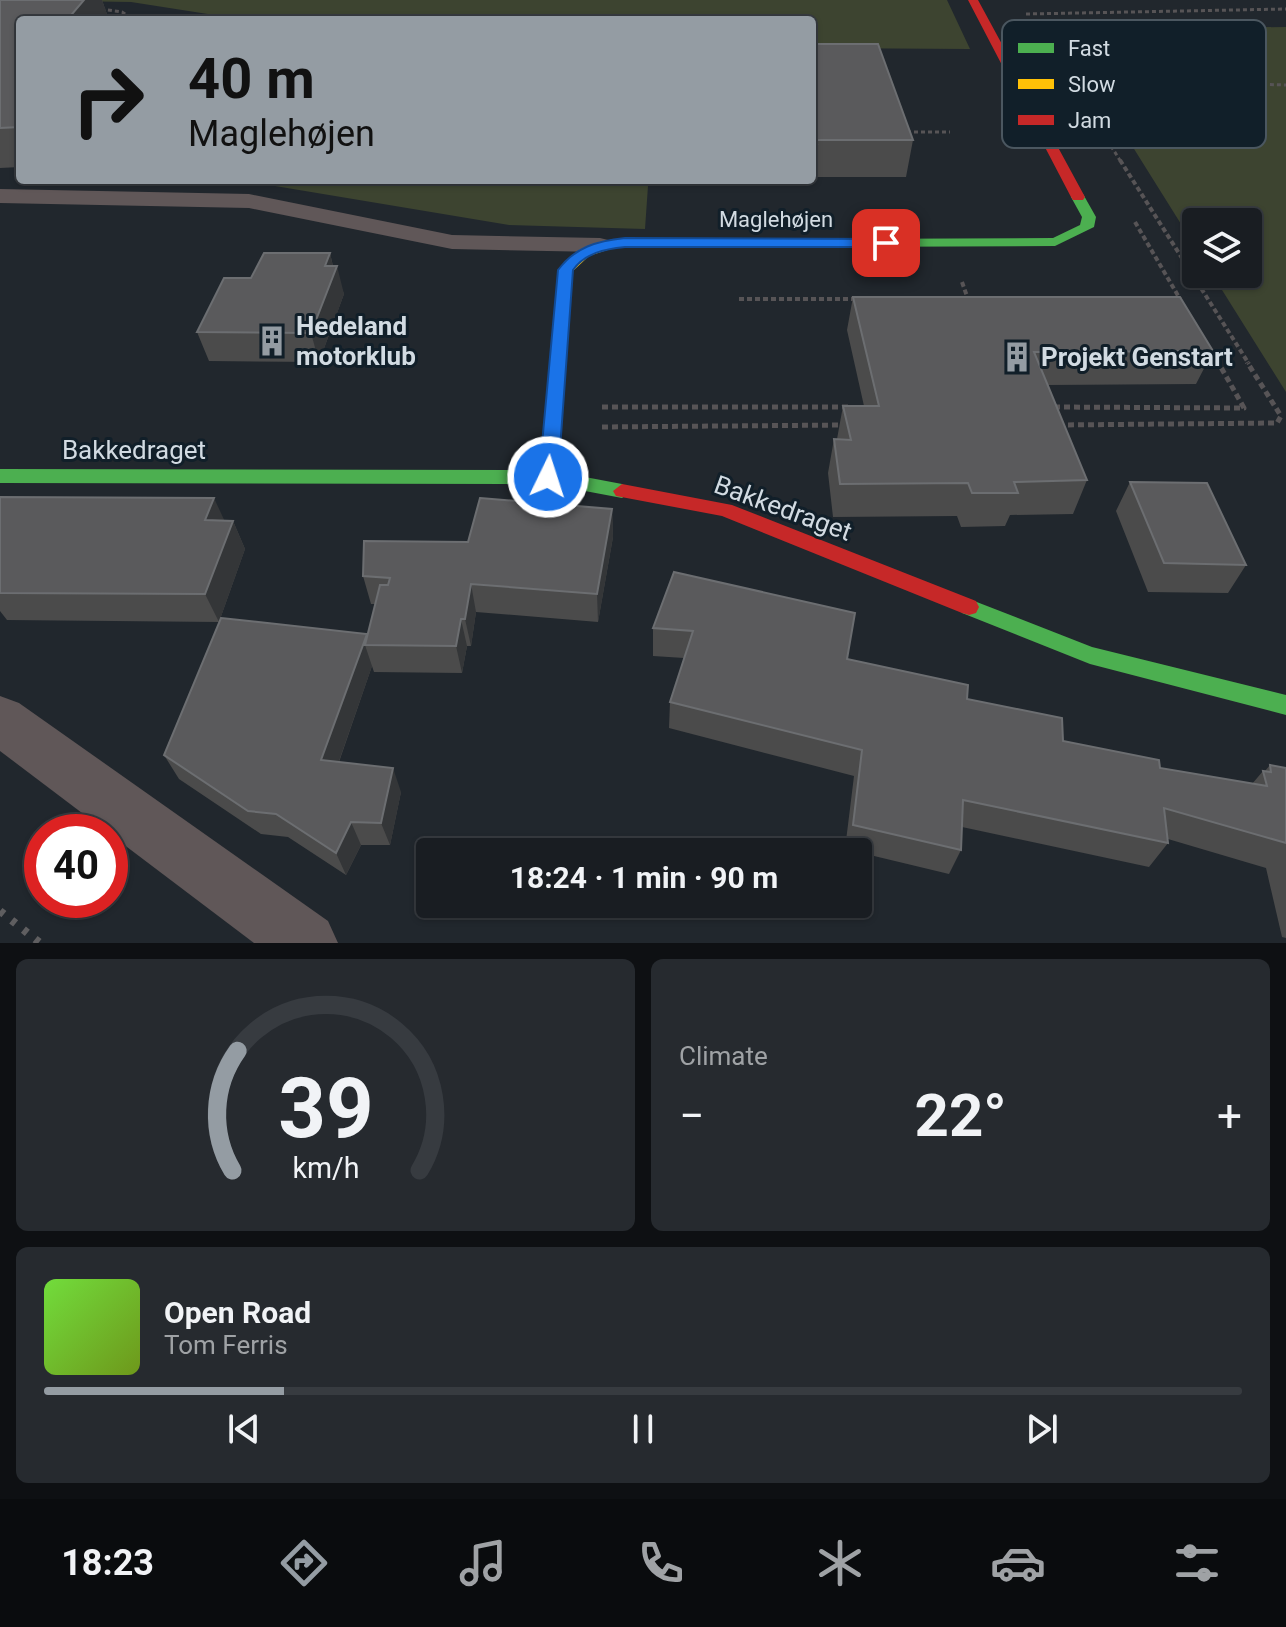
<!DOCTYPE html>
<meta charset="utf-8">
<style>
:root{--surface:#191d22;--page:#262a2f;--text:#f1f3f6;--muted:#9fa2a5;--line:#373b40;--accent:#949ca3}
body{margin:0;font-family:Roboto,sans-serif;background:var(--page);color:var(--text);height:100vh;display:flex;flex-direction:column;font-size:30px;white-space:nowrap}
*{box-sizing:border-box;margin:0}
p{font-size:26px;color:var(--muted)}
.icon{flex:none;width:44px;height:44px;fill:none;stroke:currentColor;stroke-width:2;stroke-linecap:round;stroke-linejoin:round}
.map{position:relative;height:943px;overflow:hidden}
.details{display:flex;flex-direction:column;gap:16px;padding:16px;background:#0e1013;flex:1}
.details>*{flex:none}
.banner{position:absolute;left:16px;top:16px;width:800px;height:168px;border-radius:8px;box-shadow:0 2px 6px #0004,0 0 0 2px var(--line);background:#949ca3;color:#111;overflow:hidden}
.buttons{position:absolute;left:1182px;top:208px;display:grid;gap:16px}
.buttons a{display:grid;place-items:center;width:80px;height:80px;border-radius:8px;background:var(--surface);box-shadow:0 2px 6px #0004,0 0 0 2px var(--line);font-size:40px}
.speed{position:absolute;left:24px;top:814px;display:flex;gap:16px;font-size:40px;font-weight:700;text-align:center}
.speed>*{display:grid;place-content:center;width:104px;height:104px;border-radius:50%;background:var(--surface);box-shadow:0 2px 6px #0004,0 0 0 2px var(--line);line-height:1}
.speed .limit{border:12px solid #d22;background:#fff;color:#111}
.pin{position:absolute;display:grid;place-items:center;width:68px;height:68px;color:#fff;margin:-34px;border-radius:16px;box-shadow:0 4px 12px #0006}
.me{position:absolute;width:88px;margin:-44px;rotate:4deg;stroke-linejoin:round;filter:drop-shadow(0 0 6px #0008)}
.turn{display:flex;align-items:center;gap:28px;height:168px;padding:0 40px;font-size:36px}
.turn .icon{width:104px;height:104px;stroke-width:2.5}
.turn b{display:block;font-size:56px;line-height:68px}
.big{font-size:60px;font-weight:700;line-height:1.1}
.details .tile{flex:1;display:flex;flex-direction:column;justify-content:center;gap:12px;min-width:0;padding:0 28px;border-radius:12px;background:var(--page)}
.details .dial{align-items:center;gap:0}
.dial svg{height:208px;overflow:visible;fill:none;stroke:var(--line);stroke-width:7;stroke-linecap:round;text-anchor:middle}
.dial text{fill:var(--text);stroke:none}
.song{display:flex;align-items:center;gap:24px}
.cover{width:96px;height:96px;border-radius:12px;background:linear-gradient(135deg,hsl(100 70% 55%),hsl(80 70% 35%))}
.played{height:8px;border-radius:4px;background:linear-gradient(90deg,var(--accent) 20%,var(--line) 20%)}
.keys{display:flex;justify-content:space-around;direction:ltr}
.heat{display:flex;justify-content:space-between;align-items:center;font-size:44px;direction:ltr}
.details .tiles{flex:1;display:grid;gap:16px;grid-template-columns:1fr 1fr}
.tile:last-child{grid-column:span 2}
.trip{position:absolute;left:416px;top:838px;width:456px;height:80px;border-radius:8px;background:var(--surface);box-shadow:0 2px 6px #0004,0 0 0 2px var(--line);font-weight:700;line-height:80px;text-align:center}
.dock{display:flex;height:128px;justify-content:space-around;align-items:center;background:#0a0c0e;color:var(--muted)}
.dock .icon{width:56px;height:56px}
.dock .active{color:var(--accent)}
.dock b{font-size:36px;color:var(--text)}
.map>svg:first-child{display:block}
.green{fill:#3d4430}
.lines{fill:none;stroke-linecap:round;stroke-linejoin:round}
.path-far2{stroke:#575456;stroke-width:3;stroke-dasharray:4 3;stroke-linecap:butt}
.path-far1{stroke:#575456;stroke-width:4;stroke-dasharray:5 3;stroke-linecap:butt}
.path{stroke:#575456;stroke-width:5;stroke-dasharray:6 4;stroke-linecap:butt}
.lane{fill:#605758;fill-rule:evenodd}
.street{fill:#605758;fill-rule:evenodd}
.fast{fill:#4caf50;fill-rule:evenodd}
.slow{fill:#ffc107;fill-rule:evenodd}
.jam{fill:#c62828;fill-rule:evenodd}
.rail{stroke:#5f5e60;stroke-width:8;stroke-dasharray:5 10;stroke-linecap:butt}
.wall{fill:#4b4b4b}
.shaded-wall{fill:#343638}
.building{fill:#5a5a5c;stroke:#6c6e71;stroke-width:2}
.route{fill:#1a73e8;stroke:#114b97;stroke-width:2}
.labels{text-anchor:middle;stroke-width:6;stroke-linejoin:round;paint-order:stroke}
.far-street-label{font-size:22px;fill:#d2dbe2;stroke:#111f29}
.poi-label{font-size:26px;font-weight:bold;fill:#d2dbe2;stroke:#111f29;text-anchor:start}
.street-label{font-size:26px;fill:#d2dbe2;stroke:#111f29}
.key{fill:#111f29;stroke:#4b5760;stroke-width:2}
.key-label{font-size:22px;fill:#d2dbe2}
</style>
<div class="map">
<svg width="1286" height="943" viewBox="0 0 1286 943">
<rect width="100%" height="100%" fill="#21272d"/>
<!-- green -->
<path class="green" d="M0,0H947L970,49L812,48V20H246L131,2Z
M1286,27V392L1212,274H1248V222H1196V248L1059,29Z
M582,180L648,186L645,229L509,225L275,186L143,181Z"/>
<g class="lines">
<!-- path-far2 -->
<path class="path-far2" d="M101,9L122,12L134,20
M1026,14L1286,9
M1048,45L1121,162
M1067,79L1286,85
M907,132H950"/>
<!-- path-far1 -->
<path class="path-far1" d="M1120,160L1249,364
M1135,222L1180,299
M962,282L968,299H964
M739,299H858
M1210,349L1219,364"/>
<!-- path -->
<path class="path" d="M602,407H848
M1054,407L1244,408L1218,362
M1058,425L1277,423L1281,416L1247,362
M602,427L844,425"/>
<!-- lane -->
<path class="lane" d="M0,189L249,194L452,235L600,238L608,240L612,245L608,250L600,252L452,249L249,208L0,203Z"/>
<!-- street -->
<path class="street" d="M0,696L19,703L328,921L338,943H254L0,751Z"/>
<!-- fast -->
<path class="fast" d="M1078,193L1083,194L1096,217L1094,227L1055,246L611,248L604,244L611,240L1053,238L1080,225L1082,217L1071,197Z
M0,469L548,470L622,484L631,491L622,498L548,484L0,483Z
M969,599L1092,647L1286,695V715L1090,664L962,613L959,607L962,601Z"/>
<!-- slow -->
<path class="slow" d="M611,240L618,244L616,247L589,256L573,271L557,477L548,484L539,477L559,270L579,250Z"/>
<!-- jam -->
<path class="jam" d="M968,0H978L1085,197L1083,200H1073L1071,197Z
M622,484L732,505L976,601L979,607L976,613L969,615L962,613L722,516L616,496L613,491Z"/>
<!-- rail -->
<path class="rail" d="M0,911L40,943"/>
</g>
<!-- wall -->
<path class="wall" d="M0,0H102L109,20H20V167L0,168Z
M812,44L913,140L906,177H813L812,181L780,180H812Z
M330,253L333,266L344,294L319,362L209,361L197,332Z
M853,297L1213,351L1196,384L1048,385L1087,480L1073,514L1010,515L1005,526L961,527L957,516L833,517L828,473L834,439H837L843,406H864L847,330Z
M1130,482L1246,565L1228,593L1148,592L1116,511Z
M0,497L233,521L245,549L219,622L7,620L0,611Z
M612,509L613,537L598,622L476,612L471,646H467L462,673L374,672L372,666L339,762L401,792L390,845H361L346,875L288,837L261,834L179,779L164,755L367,634L368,636L375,604H371L363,576L468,542Z
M674,572L847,659L967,699L1063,741L1160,768L1252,784L1263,771H1265L1270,765L1286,768V938L1282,937L1266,868L1168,839V843L1149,867L962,827L961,850L949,874L845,849L854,776L669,728L670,702L684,658L653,656V628Z"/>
<!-- shaded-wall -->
<path class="shaded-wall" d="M76,0H102L109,20H67Z
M330,253L334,272L337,266L344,294L319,362L311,333L325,266Z
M214,498L227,526L205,520Z
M612,509L613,537L598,622L597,594Z
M233,521L245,549L219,622L205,594Z
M471,584L476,612L471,646L465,619Z
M461,619L467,646L462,673L456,646Z
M367,634L371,645H365L372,666L331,784L321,760Z
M393,768L401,792L390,845L381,823Z
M351,822L361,845L346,875L336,853Z"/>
<!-- building -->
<path class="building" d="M0,0H84L67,20H20V73L16,77H20V127L0,128Z
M812,44H878L913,140H816L817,144H812Z
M264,253H330L325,266H337L311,333L197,332L224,278H251Z
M853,297H1180L1213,351L1034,352L1087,480L1014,482L1018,493H972L968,483L840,484L834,439L851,440L843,406H879Z
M1130,482L1207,483L1246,565L1164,563Z
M0,497L214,498L205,520L233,521L205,594L0,593Z
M480,498L612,509L597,594L471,584L465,619H461L456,646L365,645L380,585H388L390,578L363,576L364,541L468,542Z
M674,572L855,613L847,659L968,685L967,699L1062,718L1063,741L1159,760L1160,768L1267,786L1263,771L1271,772L1270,765L1286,768V843L1164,808L1168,843L963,800L961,850L853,825L862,750L670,702L693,631L653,628Z
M221,618L367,634L321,760L393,768L381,823L351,822L336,853L276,814L248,811L164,755Z"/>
<!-- route -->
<path class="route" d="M625,238L886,239L893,243L886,247H625C605,249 585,253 573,270L558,477L548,483L542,481L539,477L558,270C575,247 597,241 625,238Z"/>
<!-- icons -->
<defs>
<g id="building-bare" transform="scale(2.4)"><path d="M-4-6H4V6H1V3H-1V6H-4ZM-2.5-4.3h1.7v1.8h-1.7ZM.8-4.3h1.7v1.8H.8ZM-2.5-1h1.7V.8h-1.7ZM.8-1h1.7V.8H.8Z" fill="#949ca3" stroke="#111f29" stroke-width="2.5" paint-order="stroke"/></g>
</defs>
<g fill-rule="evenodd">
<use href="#building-bare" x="272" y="341"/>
<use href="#building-bare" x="1017" y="357"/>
</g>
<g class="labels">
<!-- far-street labels -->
<g class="far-street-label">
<text x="776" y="227">Maglehøjen</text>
</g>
<!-- poi labels -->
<g class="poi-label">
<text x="296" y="335">Hedeland<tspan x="296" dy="30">motorklub</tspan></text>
<text x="1041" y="366">Projekt Genstart</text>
</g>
<!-- street labels -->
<g class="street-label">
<text x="134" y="459">Bakkedraget</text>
<text transform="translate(783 508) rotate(20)" y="9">Bakkedraget</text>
</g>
</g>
<!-- legend -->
<rect x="1002" y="20" width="264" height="128" rx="12" class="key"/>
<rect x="1018" y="43" width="36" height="10" fill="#4caf50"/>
<rect x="1018" y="79" width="36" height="10" fill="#ffc107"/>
<rect x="1018" y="115" width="36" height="10" fill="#c62828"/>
<g class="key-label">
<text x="1068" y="56">Fast</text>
<text x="1068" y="92">Slow</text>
<text x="1068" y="128">Jam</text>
</g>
</svg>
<div class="buttons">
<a><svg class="icon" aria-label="layers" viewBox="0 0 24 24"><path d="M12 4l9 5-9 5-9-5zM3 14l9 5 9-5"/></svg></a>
</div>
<div class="speed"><div class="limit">40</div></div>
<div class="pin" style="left:886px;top:243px;background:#d93025"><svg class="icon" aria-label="arrive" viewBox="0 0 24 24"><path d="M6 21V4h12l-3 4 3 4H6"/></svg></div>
<svg class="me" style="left:548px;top:477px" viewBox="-20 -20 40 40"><circle r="17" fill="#1a73e8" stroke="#fff" stroke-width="3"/><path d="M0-11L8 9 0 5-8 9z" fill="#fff"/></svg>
<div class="trip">18:24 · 1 min · 90 m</div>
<div class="banner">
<div class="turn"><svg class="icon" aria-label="right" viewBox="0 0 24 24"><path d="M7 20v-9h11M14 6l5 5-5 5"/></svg><div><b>40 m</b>Maglehøjen</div></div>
</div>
</div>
<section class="details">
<div class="tiles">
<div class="tile dial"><svg viewBox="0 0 100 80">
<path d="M14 69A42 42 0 1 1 86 69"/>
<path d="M14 69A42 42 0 0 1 16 23" stroke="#949ca3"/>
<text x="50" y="56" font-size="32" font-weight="700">39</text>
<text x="50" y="72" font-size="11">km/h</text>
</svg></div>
<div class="tile"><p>Climate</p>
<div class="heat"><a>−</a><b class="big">22°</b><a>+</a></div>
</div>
<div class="tile">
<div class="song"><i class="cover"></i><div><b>Open Road</b><p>Tom Ferris</p></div></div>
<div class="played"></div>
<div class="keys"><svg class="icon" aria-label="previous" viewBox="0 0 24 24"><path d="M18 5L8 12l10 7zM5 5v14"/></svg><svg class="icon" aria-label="pause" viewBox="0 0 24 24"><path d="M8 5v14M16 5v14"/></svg><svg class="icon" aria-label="next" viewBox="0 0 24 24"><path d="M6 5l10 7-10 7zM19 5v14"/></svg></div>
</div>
</div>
</section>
<nav class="dock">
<b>18:23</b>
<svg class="icon active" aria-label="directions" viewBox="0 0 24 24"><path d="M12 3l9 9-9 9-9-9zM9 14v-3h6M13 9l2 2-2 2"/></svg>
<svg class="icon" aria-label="music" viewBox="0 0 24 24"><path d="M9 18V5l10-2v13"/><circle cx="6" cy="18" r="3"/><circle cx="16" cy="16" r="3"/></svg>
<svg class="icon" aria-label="phone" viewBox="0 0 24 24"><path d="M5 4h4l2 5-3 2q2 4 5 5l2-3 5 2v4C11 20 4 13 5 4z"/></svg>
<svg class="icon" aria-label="climate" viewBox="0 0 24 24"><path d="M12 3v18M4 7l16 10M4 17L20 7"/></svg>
<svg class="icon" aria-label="car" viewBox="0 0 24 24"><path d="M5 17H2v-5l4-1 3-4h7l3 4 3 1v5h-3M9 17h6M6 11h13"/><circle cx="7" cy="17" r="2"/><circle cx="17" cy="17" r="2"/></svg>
<svg class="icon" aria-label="filters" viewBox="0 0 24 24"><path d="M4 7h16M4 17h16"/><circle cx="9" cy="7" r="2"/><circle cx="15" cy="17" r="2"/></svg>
</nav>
